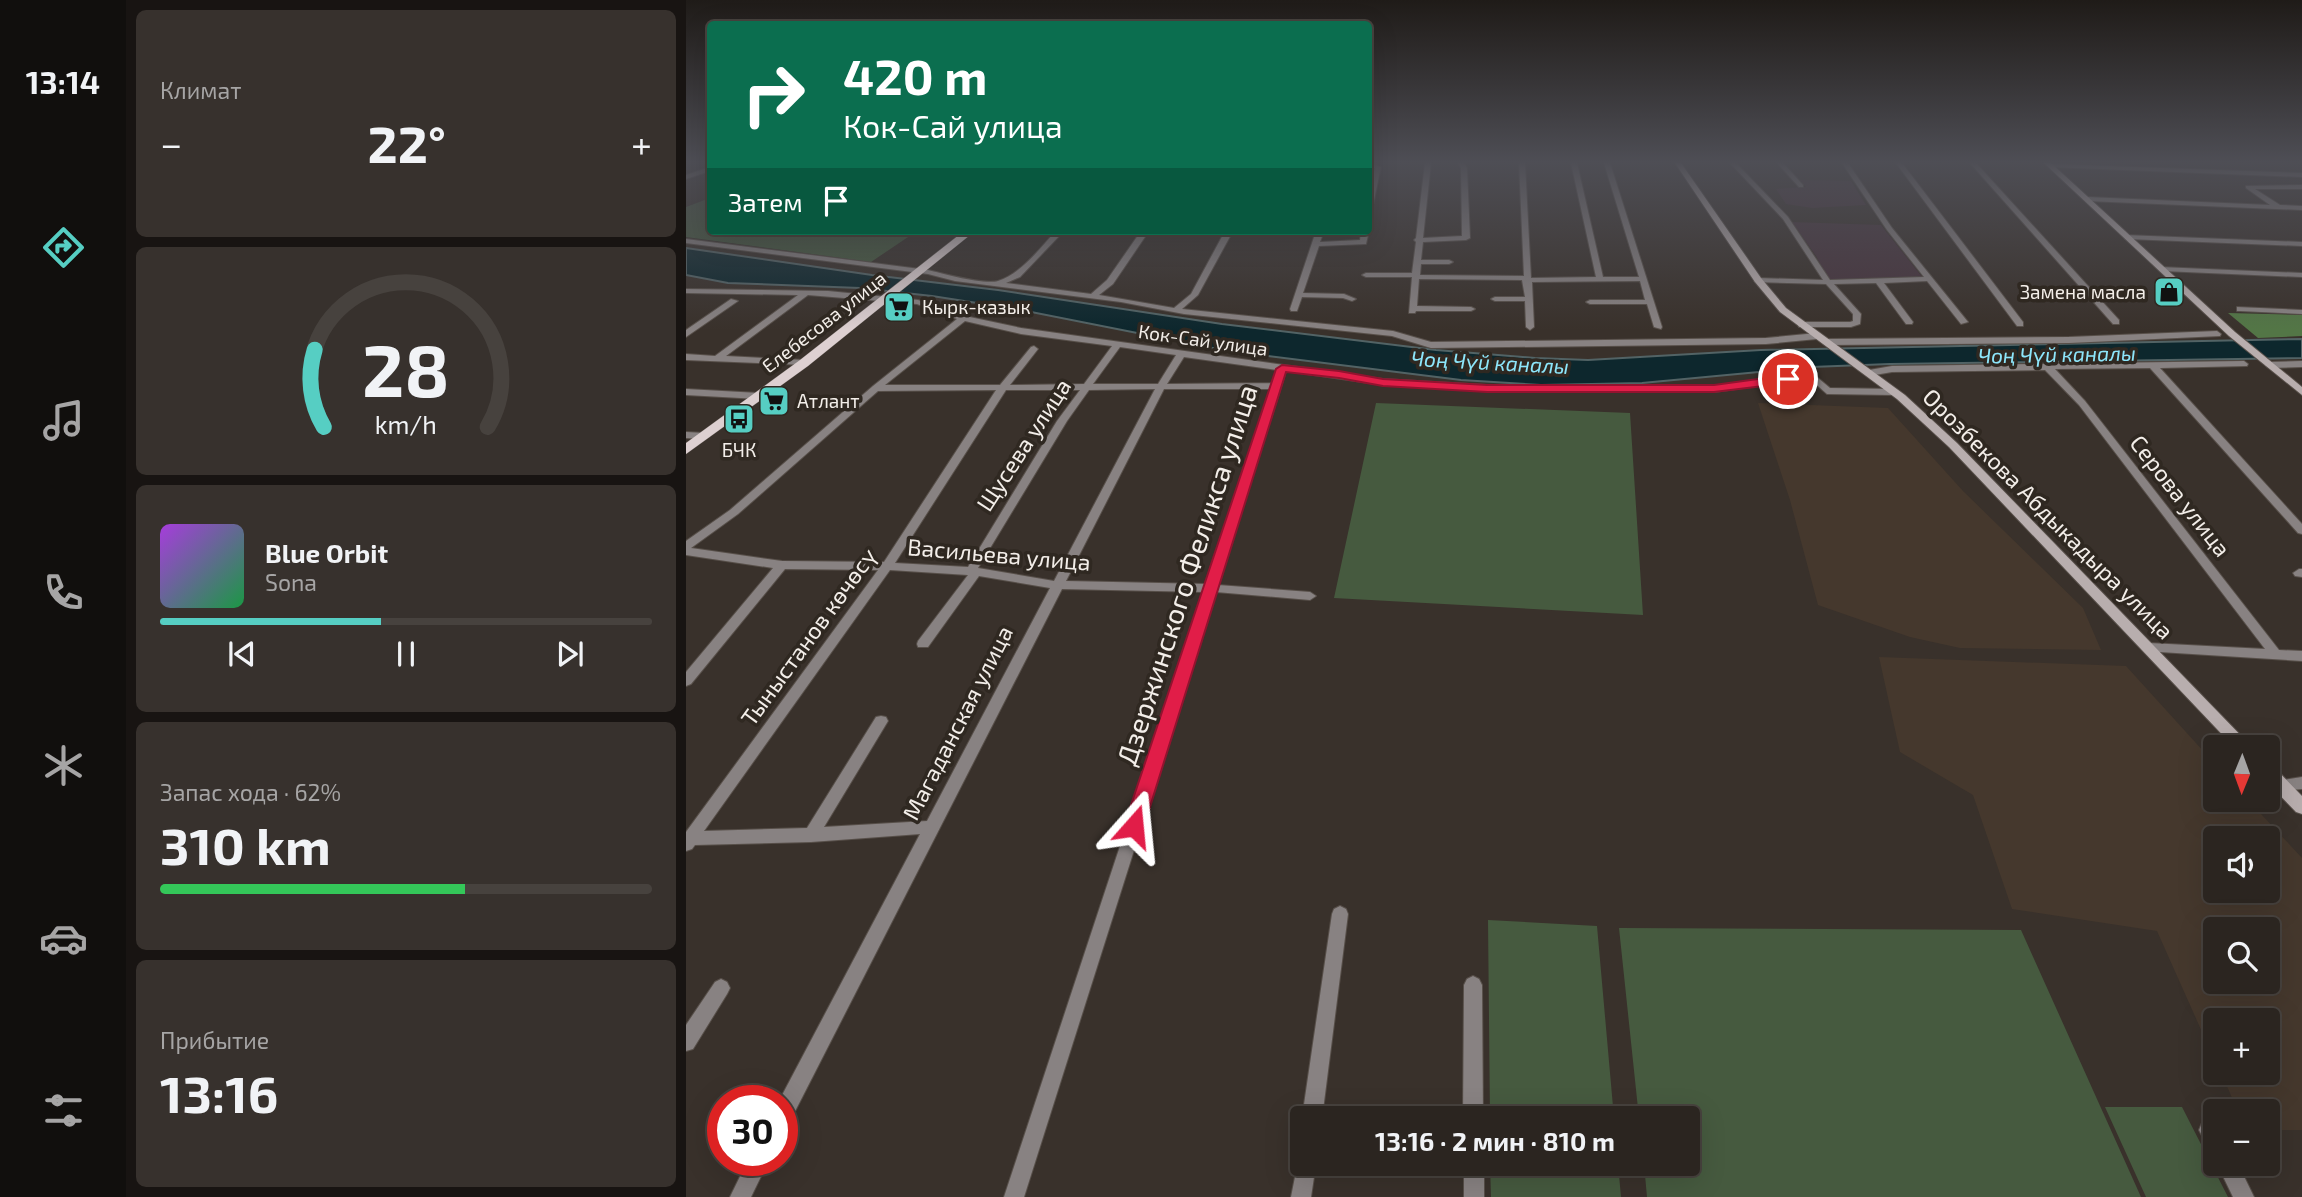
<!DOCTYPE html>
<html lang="ru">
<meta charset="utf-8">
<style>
:root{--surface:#2b2520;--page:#37312d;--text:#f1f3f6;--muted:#a6a5a5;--line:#47423e;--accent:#56cec3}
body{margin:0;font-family:"Exo 2",sans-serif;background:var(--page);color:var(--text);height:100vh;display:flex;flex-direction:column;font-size:26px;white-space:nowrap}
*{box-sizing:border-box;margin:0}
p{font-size:23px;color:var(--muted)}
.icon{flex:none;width:38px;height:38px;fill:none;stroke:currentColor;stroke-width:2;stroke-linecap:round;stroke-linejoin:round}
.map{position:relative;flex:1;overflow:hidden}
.side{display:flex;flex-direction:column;gap:10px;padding:10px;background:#181412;width:560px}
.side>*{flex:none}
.guide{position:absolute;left:21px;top:21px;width:665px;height:214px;border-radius:7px;box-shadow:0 7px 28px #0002,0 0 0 2px var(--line);background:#0b6e4f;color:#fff;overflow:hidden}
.needle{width:46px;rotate:181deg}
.controls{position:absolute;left:1517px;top:735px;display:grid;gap:14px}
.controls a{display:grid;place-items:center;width:77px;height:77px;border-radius:7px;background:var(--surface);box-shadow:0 7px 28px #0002,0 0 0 2px var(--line);font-size:35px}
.speed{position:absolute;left:21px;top:1085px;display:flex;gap:14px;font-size:35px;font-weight:700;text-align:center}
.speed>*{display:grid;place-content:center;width:91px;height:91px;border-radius:50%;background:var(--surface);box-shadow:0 7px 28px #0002,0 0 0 2px var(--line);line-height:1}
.speed .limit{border:10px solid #d22;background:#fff;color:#111}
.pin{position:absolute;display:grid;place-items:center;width:60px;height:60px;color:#fff;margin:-30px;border:4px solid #fff;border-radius:50%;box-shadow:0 2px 7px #0007}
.me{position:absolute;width:77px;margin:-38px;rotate:18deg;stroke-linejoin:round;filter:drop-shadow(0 0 5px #0008)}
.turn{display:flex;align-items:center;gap:24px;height:147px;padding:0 21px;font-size:32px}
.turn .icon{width:91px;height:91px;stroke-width:2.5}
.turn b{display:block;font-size:49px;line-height:60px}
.then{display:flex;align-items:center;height:66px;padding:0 21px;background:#0003;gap:14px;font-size:26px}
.big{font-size:52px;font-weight:700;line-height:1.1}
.side .card{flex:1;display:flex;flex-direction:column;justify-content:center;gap:10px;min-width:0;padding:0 24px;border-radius:10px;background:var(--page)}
.side .dial{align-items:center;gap:0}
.dial svg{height:182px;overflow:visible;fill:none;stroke:var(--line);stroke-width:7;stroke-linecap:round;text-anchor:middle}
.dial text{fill:var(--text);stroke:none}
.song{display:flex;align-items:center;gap:21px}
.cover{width:84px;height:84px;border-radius:10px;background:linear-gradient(135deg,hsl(280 70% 55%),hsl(140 70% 35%))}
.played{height:7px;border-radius:4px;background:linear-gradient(90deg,var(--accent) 45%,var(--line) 45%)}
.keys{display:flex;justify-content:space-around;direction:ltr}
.heat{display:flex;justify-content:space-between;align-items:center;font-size:38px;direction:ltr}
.charge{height:10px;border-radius:5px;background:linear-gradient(90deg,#34c759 62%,var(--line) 0)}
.trip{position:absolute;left:604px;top:1106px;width:410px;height:70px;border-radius:7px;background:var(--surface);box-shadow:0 7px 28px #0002,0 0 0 2px var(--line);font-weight:700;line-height:70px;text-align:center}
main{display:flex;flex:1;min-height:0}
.dock{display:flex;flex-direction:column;width:126px;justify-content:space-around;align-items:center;background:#110f0d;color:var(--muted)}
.dock .icon{width:49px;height:49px}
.dock .selected{color:var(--accent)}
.dock b{font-size:32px;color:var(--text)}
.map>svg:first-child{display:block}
.built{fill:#45382d;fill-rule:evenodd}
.education{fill:#47343d}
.green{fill:#465a3f}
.forest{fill:#537646}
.water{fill:#0d272d;stroke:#526365;stroke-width:2}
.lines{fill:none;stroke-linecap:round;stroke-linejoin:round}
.street-casing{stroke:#574f49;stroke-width:2}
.secondary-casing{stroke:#574f49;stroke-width:2}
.primary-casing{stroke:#574f49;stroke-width:1}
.street{fill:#888282;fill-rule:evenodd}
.secondary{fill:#b8aeae;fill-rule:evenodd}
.primary{fill:#ddd0d1;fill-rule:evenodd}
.route{fill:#e11d48;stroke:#92132f;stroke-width:2}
.labels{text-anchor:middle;stroke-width:7;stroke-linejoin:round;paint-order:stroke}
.far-poi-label{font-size:19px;fill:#f3eee9;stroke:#2f2821;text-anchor:start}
.far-street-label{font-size:19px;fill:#f3eee9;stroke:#2f2821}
.far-water-label{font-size:21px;font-style:italic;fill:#8de6fb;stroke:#2f2821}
.street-label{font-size:23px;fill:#f3eee9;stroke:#2f2821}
.near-street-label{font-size:28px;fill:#f3eee9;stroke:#2f2821}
</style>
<main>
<nav class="dock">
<b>13:14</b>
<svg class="icon selected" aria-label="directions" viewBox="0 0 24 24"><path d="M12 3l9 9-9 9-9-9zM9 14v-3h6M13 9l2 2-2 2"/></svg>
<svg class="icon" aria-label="music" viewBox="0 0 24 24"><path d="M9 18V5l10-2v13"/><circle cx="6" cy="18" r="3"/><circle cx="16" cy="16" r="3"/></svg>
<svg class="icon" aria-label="phone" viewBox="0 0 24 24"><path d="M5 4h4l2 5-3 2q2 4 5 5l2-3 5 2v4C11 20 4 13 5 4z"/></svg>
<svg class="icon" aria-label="climate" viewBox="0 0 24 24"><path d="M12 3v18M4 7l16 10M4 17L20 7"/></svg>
<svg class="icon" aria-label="car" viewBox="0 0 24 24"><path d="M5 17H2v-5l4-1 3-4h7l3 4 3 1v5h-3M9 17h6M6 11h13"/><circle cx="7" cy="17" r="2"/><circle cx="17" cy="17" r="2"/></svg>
<svg class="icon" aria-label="filters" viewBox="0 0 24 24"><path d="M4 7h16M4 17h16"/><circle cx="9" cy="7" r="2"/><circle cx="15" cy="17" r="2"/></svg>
</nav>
<section class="side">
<div class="card"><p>Климат</p>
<div class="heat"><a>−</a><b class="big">22°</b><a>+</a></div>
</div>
<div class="card dial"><svg viewBox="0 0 100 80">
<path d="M14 69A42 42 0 1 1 86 69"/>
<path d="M14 69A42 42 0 0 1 10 35" stroke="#56cec3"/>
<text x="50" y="56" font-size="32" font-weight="700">28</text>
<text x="50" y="72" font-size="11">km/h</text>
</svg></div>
<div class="card">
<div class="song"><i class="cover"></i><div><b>Blue Orbit</b><p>Sona</p></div></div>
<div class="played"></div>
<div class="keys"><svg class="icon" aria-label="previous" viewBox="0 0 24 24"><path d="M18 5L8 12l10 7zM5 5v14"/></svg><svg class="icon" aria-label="pause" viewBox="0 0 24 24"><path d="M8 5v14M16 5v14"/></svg><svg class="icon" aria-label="next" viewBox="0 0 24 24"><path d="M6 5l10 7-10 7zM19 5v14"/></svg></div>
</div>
<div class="card"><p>Запас хода · 62%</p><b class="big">310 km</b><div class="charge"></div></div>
<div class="card"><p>Прибытие</p><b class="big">13:16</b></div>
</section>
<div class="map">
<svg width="1616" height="1197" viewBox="0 0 1616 1197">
<rect width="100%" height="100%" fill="#39312b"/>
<!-- built -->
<path class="built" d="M1072,403L1202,408L1277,491L1397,608L1415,650L1274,648L1224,637L1132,605L1104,500Z
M1193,657L1440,666L1529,764L1530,800H1562L1616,858V1130H1582V1111H1552L1535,1073H1582V1020H1530L1529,1061L1471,931L1326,909L1287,795L1214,752ZM1530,838H1582V891H1530ZM1530,929H1582V982H1530Z"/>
<!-- education -->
<path class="education" d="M1114,180L1165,181L1180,205L1126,208L1100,204L1090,189L1120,187Z
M1106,222L1195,225L1237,278L1143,281L1130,256Z"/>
<!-- green -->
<path class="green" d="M24,198V231H231L185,262L0,237V207Z
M690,403L944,413L957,615L648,598Z
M802,920L911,926L928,1118H804Z
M933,928L1335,930L1455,1197H961L958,1164H1001V1118H953Z
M1419,1107H1496L1542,1197H1460Z
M804,1164H932L935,1197H805Z"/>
<!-- forest -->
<path class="forest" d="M1542,313L1616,315V336L1572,338Z"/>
<!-- water -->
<path class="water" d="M0,248L186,275L312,290L536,324L750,350L849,358L902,360L1075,350L1616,339V358L1204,364L1125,367L956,383L855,385L775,380L542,351L330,309L246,296L174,288L42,283L0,275Z"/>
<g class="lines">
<!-- street casing -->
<g class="street-casing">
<path id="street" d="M682,163L695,167L685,214L682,216V196L689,168L682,167Z
M739,163H745L737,238L776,236L775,168L772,163H778L781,168L784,238L780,240L737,242L735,260H763L767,262L763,264H735L734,275L838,276L833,163H839L845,278L910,277L885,163H891L917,277H953L918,163H924L976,327L975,329L968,327L961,304H904L900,302L904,300H959L954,281L846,282L848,327L844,330L840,327L839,301H809L805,299L809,297H839L836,280L733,279L731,306L785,307L789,309L785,311H730L729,313H723L726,277H680L676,275L680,273H726L730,242L728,240L730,238Z
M1044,163H1050L1102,217L1144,280L1238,277L1201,230L1156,163H1162L1206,228L1282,322L1275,324L1241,281L1198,283L1227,322L1226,324H1220L1190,283L1148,284L1175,314L1174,324L1165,327H1113L1112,325L1116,322H1164L1167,321V314L1140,284L1069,282L1068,280L1072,278L1137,280L1097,219Z
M1091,163H1097L1117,185V187H1113Z
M1210,163H1216L1337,322V326H1331Z
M1284,163H1290L1433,320V324H1427Z
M1365,164L1616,173V177L1363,167Z
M24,167V171L0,179V175Z
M1616,185V189H1569L1594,205L1616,206V210L1401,201L1398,199L1401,197L1584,205L1560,188V186Z
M370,231H378L334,277L320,283L405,294L421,280L455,231H463L427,284L413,295L488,308L505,294L539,231H547L512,295L496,309L707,331L745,342L1080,338L1131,333L1135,336L1131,339L1080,344L745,348L706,336L498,314L435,302L269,281L242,274L0,243V239L242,270C258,274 298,285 312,281C335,274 354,248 370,231Z
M630,231H638L634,242L674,240L675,231H683L680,244L633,246L617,293L658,294L670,299L666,301L657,298L616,297L611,311H605L604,309Z
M1439,235L1616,242V246L1442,239H1439Z
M1474,267L1616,273V277L1477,271H1474Z
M0,289L142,291L232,300L279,316L335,328L697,379L801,385L1028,386L1126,373L1144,388L1207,389L1212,392L1207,395L1141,394L1124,379L1028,392L801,391L697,385L600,371L532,585L624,592L630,596L624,600L530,592L338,1197H318L518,592L376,589L103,1123L96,1126V1101H93L234,834L125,842L9,845L6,849L0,851V832L192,570L99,569L5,684L0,686V672L87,568L0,555V541L44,510L187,386L271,319L231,304L122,295L40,356L118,360L122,363L121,365L0,360V354L29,356L112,295L0,293ZM279,321L335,334L426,346L398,384L324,385L352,349L348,346L345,347L314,385H199ZM434,347L490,355L472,384H407ZM498,357L591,370L586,383L481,384ZM469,389L368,581L292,568L381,421L403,390ZM478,389H585L520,584L380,581ZM310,390L198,562L96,561L5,548L52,514L192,391ZM320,390H394L371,421L282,567L209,563ZM204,570L282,575L232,641L231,644L232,647H242L293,576L364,588L241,821L138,827L202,721L200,717L195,716L190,717L121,828L18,831Z
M45,299L52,301L0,337V330Z
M1551,307L1616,310V314L1554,311H1551Z
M1531,331L1535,334L1534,336L1383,343L1139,345L1135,342L1139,339L1383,337Z
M1558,361L1562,364L1561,366L1474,368L1616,524V534L1612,533L1464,368L1369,369L1399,401L1593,650L1616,651V661L1458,651L1457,648L1458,645L1463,643L1579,649L1393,405L1359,370L1206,372L1183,376L1178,373L1183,370L1206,366Z
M1616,361V367L1583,368L1579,365L1583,362Z
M0,389L73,393L78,396L73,399L0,395Z
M0,432L19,433L24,436L19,439L0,438Z
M1613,569H1616V577L1609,576L1607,573Z
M1616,777V789L1595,791L1590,789L1588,785L1590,781Z
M654,906L660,909L662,914L636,1118H616L646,914L648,909Z
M787,976L793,979L796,985L797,1118H777L778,985L781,979Z
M35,979L41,982L44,988L41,994L7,1049L0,1051V1025L29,982Z
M1523,1120L1530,1123V1152L1523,1149L1513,1130L1516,1123Z
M616,1156V1164H630L625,1197H605L613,1157Z
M62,1160H83L65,1197H44Z
M778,1164H798V1197H778Z
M1531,1164H1552L1568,1197H1547Z"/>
</g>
<!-- secondary casing -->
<g class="secondary-casing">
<path id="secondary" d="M989,163H995L1075,278L1100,308L1219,395L1271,443L1566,747H1548L1263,447L1211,399L1094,312L1069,282Z
M1358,163H1365L1549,332L1616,387V395L1543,336Z
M1582,765L1588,767L1616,796V814L1610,812L1582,783Z"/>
</g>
<!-- primary casing -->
<g class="primary-casing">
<path id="primary" d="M278,231H289L122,366L0,454V443L114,360Z"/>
</g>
<!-- street -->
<use href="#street" class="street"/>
<!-- secondary -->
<use href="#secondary" class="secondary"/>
<!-- primary -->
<use href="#primary" class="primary"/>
</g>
<!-- sky -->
<linearGradient id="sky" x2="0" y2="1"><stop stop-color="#1f1b18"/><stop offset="0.49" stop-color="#4e4e55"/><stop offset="1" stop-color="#4e4e55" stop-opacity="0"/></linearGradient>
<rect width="1616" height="330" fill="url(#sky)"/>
<!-- route -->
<path class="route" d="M596,365L653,371L697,379L801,385H1028L1102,375L1108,379L1102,383L1028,392H801L697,386L653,378L600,372L458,826L455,832L448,835L441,832L438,826L590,369Z"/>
<!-- icons -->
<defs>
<g id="shop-square" transform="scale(1.575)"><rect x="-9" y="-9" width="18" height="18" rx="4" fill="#56cec3" stroke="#2f2821"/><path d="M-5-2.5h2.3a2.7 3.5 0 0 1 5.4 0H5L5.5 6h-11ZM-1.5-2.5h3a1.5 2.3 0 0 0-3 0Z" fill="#111"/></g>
<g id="supermarket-square" transform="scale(1.575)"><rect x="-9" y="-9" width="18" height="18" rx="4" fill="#56cec3" stroke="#2f2821"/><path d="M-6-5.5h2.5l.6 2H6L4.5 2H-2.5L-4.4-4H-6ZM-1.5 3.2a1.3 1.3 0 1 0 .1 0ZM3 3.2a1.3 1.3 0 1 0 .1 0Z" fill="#111"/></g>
<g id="bus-square" transform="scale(1.575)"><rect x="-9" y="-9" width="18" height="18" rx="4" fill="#56cec3" stroke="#2f2821"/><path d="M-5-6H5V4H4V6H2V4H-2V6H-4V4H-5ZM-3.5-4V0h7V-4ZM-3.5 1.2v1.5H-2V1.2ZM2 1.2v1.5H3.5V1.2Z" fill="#111"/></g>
</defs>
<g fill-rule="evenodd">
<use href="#shop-square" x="1483" y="292"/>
<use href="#supermarket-square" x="213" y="307"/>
<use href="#supermarket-square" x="88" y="401"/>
<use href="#bus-square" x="53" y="419"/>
</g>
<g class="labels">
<!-- far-poi labels -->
<g class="far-poi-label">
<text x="1460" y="299" text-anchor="end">Замена масла</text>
<text x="236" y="314">Кырк-казык</text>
<text x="111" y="408">Атлант</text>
<text x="53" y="457" text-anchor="middle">БЧК</text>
</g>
<!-- far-street labels -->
<g class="far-street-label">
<text transform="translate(138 322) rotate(-38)" y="7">Елебесова улица</text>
<text transform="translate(517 340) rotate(8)" y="7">Кок-Сай улица</text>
</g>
<!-- far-water labels -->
<g class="far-water-label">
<text transform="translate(1371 355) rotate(-1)" y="7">Чоң Чүй каналы</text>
<text transform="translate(804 363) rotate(3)" y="7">Чоң Чүй каналы</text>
</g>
<!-- street labels -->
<g class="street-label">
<text transform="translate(338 445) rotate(-57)" y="8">Щусева улица</text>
<text transform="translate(1494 496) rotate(52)" y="8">Серова улица</text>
<text transform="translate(1362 514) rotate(45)" y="8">Орозбекова Абдыкадыра улица</text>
<text transform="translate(313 555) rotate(5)" y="8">Васильева улица</text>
<text transform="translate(123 637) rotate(-54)" y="8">Тыныстанов көчөсү</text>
<text transform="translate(272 723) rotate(-63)" y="8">Магаданская улица</text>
</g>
<!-- near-street labels -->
<g class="near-street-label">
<text transform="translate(501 575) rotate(-72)" y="10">Дзержинского Феликса улица</text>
</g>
</g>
</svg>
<div class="controls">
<a><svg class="needle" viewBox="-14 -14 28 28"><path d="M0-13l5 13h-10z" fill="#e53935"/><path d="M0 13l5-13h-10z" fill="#a6a5a5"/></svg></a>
<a><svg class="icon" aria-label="sound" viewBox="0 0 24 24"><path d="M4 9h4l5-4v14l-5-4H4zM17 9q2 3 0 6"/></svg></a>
<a><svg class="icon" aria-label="search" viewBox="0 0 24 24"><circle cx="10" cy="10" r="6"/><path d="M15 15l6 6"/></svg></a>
<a>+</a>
<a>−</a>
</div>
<div class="speed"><div class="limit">30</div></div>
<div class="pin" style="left:1102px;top:379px;background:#d93025"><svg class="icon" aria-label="arrive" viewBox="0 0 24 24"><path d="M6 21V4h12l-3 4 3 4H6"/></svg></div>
<svg class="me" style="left:448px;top:826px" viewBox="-20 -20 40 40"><path d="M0-17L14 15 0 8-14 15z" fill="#e11d48" stroke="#fff" stroke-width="4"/></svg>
<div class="trip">13:16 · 2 мин · 810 m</div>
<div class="guide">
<div class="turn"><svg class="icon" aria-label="right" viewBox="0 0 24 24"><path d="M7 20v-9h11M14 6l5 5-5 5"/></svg><div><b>420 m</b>Кок-Сай улица</div></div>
<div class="then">Затем<svg class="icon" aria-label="arrive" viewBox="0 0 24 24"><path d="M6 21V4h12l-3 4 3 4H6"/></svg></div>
</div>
</div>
</main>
